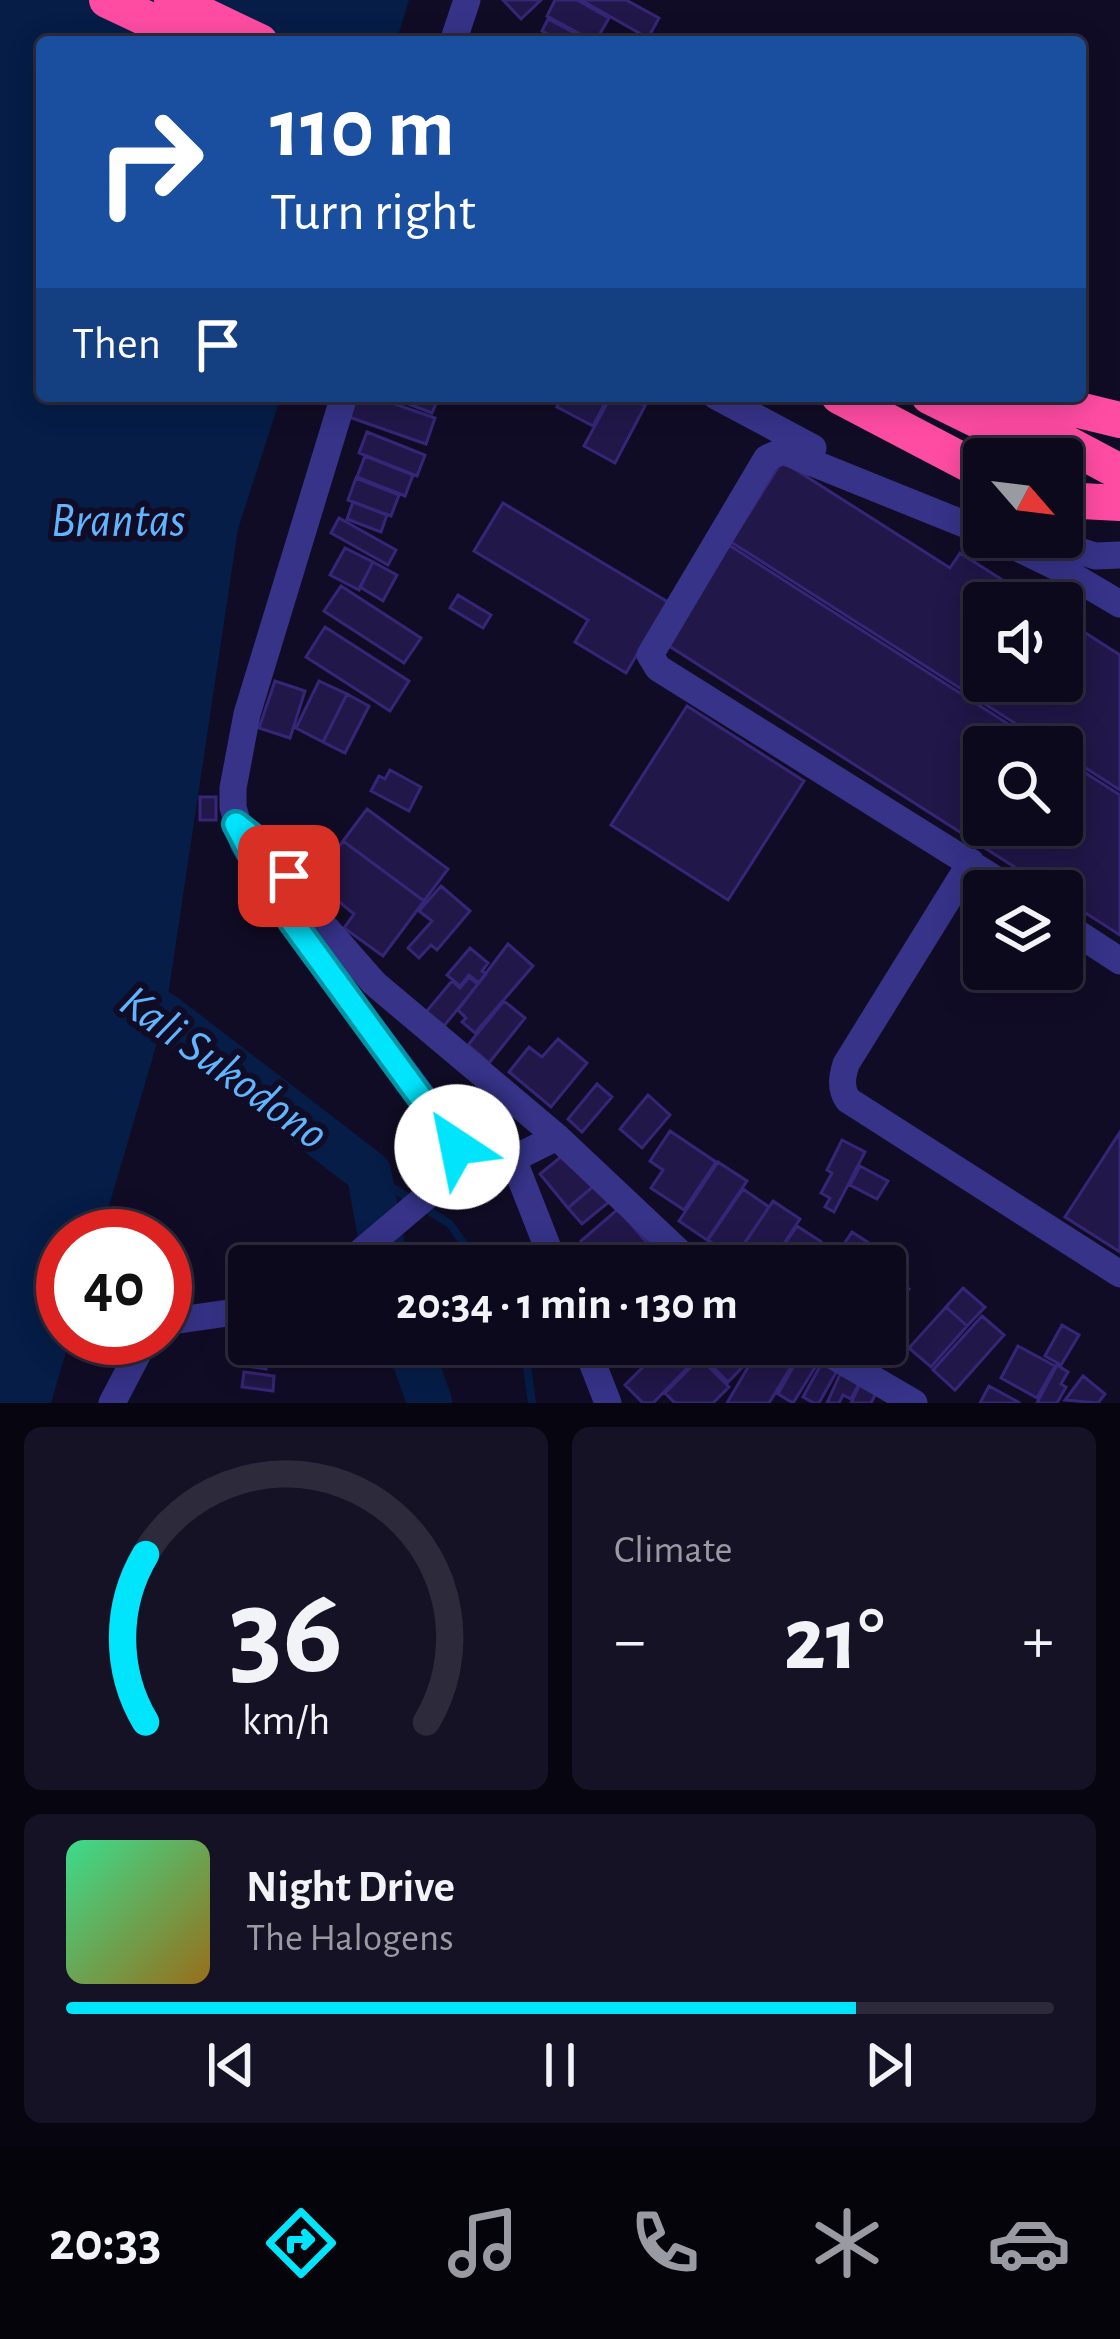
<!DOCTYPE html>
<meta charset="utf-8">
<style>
:root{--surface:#0d091c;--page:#161225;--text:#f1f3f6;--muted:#9a9aa3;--line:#2d2a3b;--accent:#00e4fc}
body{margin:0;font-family:"Alegreya Sans",sans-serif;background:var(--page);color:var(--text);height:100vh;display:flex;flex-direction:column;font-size:45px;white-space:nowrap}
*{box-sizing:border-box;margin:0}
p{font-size:39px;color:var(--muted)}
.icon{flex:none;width:66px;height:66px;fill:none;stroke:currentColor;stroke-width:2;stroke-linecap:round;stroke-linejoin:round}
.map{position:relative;height:1403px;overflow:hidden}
.panel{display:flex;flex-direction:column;gap:24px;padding:24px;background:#07050f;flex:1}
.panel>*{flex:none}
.top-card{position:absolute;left:36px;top:36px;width:1050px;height:366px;border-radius:12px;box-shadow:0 6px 30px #0003,0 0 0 3px var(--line);background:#1a4fa0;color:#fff;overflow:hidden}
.needle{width:78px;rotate:118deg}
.fabs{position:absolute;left:963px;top:438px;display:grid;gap:24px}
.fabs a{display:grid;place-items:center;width:120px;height:120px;border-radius:12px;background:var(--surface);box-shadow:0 6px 30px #0003,0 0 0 3px var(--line);font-size:60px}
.speed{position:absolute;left:36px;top:1209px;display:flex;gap:24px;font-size:60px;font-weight:700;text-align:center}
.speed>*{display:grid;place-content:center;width:156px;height:156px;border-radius:50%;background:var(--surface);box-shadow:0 6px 30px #0003,0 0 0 3px var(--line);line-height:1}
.speed .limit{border:18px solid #d22;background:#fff;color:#111}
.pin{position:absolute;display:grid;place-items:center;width:102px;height:102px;color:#fff;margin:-51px;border-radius:24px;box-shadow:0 6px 18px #0006}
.me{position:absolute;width:132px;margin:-66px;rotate:326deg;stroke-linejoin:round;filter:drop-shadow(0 0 9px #0008)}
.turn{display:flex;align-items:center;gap:42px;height:252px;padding:0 36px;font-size:54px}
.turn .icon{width:156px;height:156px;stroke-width:2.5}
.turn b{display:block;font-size:84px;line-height:102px}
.then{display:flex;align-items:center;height:114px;padding:0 36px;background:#0003;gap:24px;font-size:45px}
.big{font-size:90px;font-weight:700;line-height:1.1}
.panel .card{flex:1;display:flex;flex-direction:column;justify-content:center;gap:18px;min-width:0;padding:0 42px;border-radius:18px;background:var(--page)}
.panel .dial{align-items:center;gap:0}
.dial svg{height:312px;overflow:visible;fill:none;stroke:var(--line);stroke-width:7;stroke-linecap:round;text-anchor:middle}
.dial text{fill:var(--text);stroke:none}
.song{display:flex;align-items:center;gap:36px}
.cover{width:144px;height:144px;border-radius:18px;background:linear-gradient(135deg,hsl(150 70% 55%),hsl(40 70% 35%))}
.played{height:12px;border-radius:6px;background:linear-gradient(90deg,var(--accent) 80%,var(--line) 80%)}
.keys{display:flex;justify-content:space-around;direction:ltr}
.heat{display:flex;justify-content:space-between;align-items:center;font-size:66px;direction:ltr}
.panel .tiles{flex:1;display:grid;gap:24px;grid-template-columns:1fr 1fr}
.card:last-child{grid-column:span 2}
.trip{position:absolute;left:228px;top:1245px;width:678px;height:120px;border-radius:12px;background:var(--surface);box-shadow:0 6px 30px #0003,0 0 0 3px var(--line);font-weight:700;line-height:120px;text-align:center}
.tabs{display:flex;height:192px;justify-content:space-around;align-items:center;background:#05040b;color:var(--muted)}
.tabs .icon{width:84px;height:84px}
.tabs .active{color:var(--accent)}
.tabs b{font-size:54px;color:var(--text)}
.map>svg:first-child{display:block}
.water{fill:#051d47}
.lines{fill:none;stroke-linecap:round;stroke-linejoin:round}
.stream{stroke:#051d47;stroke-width:8}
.river{stroke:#051d47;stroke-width:45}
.building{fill:#211749;stroke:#362677;stroke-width:3}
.minor{stroke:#363389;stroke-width:27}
.highway{stroke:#ff4ca3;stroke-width:36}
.route-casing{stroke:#0094a4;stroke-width:30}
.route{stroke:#00e4fc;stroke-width:21}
.labels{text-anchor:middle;stroke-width:12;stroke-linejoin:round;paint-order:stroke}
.water-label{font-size:48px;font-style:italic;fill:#5fb6ff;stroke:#110c26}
</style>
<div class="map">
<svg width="1120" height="1403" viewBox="0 0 1120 1403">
<rect width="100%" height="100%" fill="#110c26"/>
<!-- water -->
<path class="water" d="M0,0H409L396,42H42V396H281L238,529L165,1016L100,1236H63V1338H70L51,1403H0Z"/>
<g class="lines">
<!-- stream -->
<path class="stream" d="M369,1173L450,1224L479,1266
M524,1344L532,1403"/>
<!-- river -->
<path class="river" d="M114,984L165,1016L369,1173L386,1266
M409,1344L430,1403"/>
</g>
<!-- building -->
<path class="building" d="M503,0H541L521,19Z
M555,0H577L609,18L595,42L547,16Z
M581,0H626L659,18L648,38Z
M548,19L586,39L584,42H562L542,31Z
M354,396H372L435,418L426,444L346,416Z
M400,396H424L437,401L432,413L398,400Z
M563,396L576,397L609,396L593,426L557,407Z
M611,396H626L645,406L615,463L584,446Z
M367,432L425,455L417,476L359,453Z
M365,456L413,475L405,496L357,477Z
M782,461L950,568L960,553L1039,603H984V681H1062V618L1120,655V790L1062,753V747H1052L731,542Z
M356,478L399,495L391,516L348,500Z
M353,502L387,515L381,532L347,519Z
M503,503L668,602L626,673L575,642L588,620L474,551Z
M339,518L396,550L388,565L331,533Z
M729,545L1044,747H984V825H1062V758L1120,795V935L1062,898V891H1052L666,644Z
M345,548L373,562L359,590L330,575Z
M373,562L397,575L383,601L360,587Z
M341,586L421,638L404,663L324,611Z
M458,595L491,615L483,628L450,608Z
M325,627L409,681L390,711L306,657Z
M275,681L305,691L290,738L259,728Z
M319,681L347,694L323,742L296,728Z
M347,694L369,706L345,753L323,742Z
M687,706L804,781L728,900L611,825Z
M390,770L421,787L409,811L371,791L379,776L385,779Z
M200,797H216V820H200Z
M367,809L448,869L424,901L343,841Z
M343,841L424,901L383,956L344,928L354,914L314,881Z
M441,886L470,911L437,950L431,945L419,958L408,948L432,921L419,911Z
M508,944L533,966L475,1033L462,1022L466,1018L458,1010Z
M470,948L488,963L482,971L486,974L479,983L469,975L460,986L447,975Z
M469,977L478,984L444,1026L426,1012L452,981L460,988Z
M504,1001L525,1018L489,1063L468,1045Z
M558,1039L587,1063L551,1107L509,1072L529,1047L542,1057Z
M597,1084L612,1097L582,1132L568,1119Z
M648,1095L670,1115L642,1148L620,1129Z
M670,1131L716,1162L684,1210L651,1188L663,1170L650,1161Z
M1120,1132V1252L1065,1217Z
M842,1140L865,1152L834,1212L825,1207L830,1198L821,1193L832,1173L827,1170Z
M568,1151L596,1184L568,1208L540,1174Z
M718,1162L747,1181L707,1240L679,1221Z
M860,1166L888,1181L877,1199L850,1185Z
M596,1184L610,1201L582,1224L568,1208Z
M743,1189L769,1207L734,1258L708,1240Z
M773,1201L800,1219L769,1266H753L737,1255Z
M618,1209L648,1244L623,1266H603L581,1241Z
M797,1226L820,1241L803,1266H770Z
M852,1232L872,1245L858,1266L838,1253Z
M821,1242L837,1253L828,1266H805Z
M654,1250L669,1265L639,1266Z
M885,1273L909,1289L885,1324Z
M963,1288L985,1307L967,1326L946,1307Z
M946,1307L967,1326L931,1367L909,1348Z
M982,1316L1004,1335L955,1390L933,1370Z
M241,1321L249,1322V1344H269L266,1369L235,1364Z
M1062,1325L1079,1335L1061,1365L1045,1356Z
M623,1344H658L641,1361Z
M666,1344H683L697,1358L653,1403H643L625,1385Z
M708,1344H734L712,1366L698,1353Z
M734,1344H765L728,1382L712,1366Z
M781,1344H805L769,1403H727L754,1357L768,1365Z
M1018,1346L1055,1366L1037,1398L1001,1378Z
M802,1351L819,1361L793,1403L778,1394Z
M700,1358L729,1387L713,1403H675L665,1393Z
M823,1361L838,1369L819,1403H814L803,1397Z
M1057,1365L1068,1372L1061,1384L1066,1387L1057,1403H1037Z
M842,1370L861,1380L851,1399L843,1395L839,1403H827Z
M244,1372L274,1376L273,1391L242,1387Z
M1083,1376L1105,1394L1098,1403L1065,1400Z
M860,1384L876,1393L871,1403H851Z
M989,1386L1020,1403H980Z"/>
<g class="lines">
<!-- minor -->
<path class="minor" d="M453,42L467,0
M344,396L247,714L233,788V807L243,843L274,897L451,1134L457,1147L453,1174L344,1266
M716,396L813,448
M984,532L783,451L767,458L650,655L658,668L1014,891
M995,537L1059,568L1120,604
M1037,537L1095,556L1120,555
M242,828L274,854L318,919L374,983L557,1137L694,1266
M971,862L846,1064C842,1077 840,1088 848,1100L1120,1274
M1062,923L1120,961
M513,1159L555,1266
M458,1161L513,1159L557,1137
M165,1322L249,1310
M585,1344L608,1403
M813,1344L914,1403
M112,1403L146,1338"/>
<!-- highway -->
<path class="highway" d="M107,0L196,42
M172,0L260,42
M839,396L984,472
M929,396L998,430
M977,396L1120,472
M1021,396L1120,420
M1062,500L1120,503"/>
</g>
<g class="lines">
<!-- route casing -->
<g class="route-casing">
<path id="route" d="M289,876L274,854L236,824L274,897L457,1147"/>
</g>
<!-- route -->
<use href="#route" class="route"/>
</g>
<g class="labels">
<!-- water labels -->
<g class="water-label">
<text x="118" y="536">Brantas</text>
<text transform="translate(225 1066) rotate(36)" y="17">Kali Sukodono</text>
</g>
</g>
</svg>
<div class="fabs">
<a><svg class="needle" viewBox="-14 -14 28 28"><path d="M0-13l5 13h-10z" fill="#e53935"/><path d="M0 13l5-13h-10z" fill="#9a9aa3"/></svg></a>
<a><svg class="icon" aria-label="sound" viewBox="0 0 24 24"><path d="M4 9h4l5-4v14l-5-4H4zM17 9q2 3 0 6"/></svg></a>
<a><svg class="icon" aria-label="search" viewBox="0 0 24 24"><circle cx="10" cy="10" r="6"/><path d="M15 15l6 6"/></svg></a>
<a><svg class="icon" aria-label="layers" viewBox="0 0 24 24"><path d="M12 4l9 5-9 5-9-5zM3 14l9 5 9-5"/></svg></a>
</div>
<div class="speed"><div class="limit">40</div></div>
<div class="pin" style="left:289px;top:876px;background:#d93025"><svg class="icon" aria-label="arrive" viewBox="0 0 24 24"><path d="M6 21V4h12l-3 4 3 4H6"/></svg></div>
<svg class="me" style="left:457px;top:1147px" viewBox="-20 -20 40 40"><circle r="19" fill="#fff"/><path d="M0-13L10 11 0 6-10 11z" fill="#00e4fc"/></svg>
<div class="trip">20:34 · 1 min · 130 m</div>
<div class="top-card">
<div class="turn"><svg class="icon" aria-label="right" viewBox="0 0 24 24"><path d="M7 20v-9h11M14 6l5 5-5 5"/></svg><div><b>110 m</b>Turn right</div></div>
<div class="then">Then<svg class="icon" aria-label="arrive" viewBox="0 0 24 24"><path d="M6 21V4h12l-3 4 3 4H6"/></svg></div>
</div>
</div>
<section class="panel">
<div class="tiles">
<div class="card dial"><svg viewBox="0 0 100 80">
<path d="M14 69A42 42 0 1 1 86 69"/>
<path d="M14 69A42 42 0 0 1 14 26" stroke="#00e4fc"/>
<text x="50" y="56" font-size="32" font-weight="700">36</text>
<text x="50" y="72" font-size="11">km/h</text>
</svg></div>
<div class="card"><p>Climate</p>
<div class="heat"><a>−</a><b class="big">21°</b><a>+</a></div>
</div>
<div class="card">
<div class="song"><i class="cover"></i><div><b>Night Drive</b><p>The Halogens</p></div></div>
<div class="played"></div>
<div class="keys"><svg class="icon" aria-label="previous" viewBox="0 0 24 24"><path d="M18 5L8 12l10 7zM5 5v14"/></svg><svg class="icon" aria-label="pause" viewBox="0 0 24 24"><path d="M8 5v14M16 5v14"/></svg><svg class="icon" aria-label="next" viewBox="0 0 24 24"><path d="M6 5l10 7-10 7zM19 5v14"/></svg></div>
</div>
</div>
</section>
<nav class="tabs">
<b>20:33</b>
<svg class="icon active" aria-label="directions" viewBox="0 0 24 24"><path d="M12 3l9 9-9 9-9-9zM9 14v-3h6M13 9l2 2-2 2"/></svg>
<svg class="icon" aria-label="music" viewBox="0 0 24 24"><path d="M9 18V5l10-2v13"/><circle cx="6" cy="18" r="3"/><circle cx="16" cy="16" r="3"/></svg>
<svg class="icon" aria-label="phone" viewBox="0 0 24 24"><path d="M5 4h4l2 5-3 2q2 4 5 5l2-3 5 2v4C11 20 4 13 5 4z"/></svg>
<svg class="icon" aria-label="climate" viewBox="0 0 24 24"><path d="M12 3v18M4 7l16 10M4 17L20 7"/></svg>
<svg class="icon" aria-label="car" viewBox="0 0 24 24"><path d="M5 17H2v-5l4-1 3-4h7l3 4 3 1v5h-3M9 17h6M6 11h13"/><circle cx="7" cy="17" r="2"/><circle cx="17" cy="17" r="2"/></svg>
</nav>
